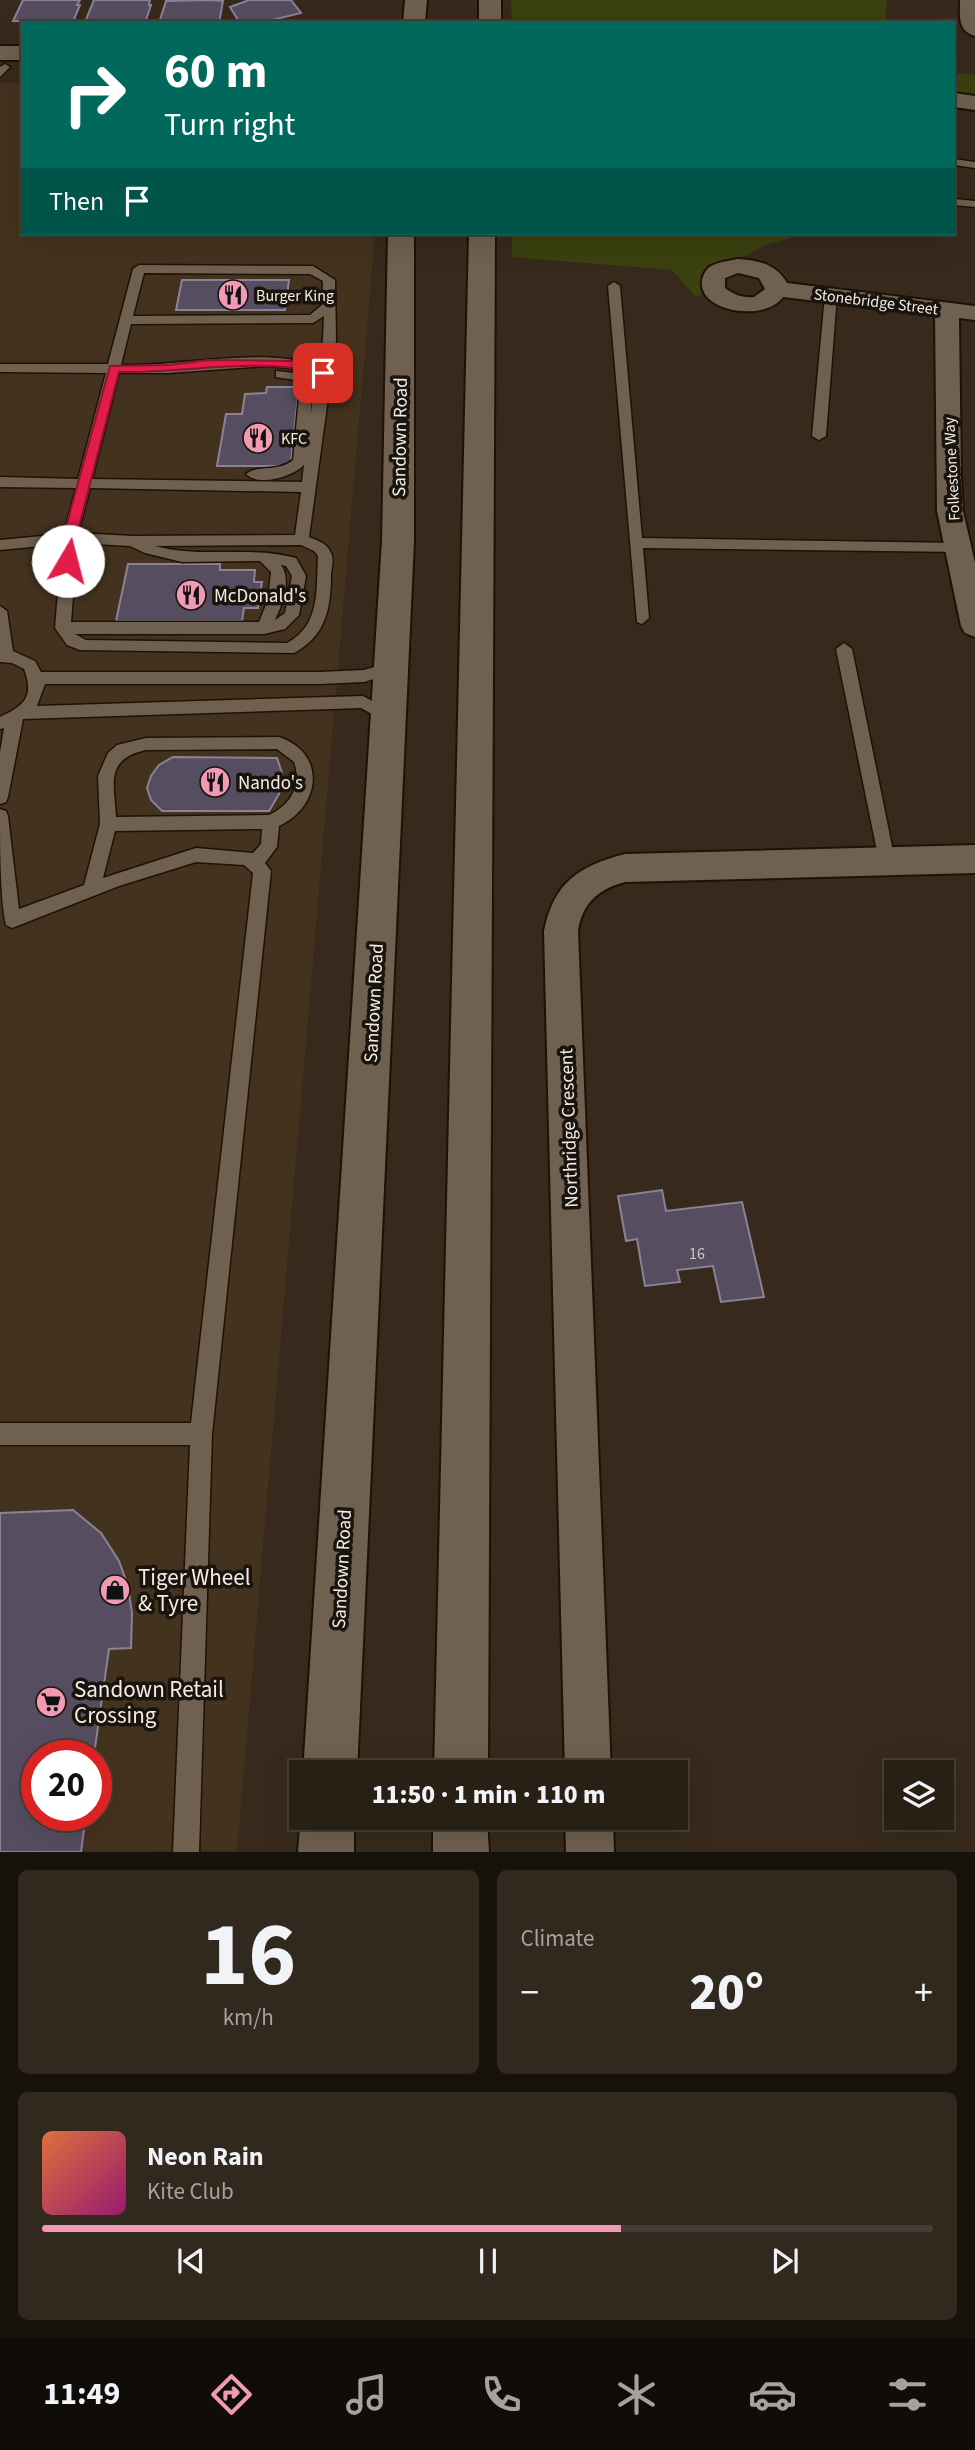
<!DOCTYPE html>
<meta charset="utf-8">
<style>
:root{--surface:#292015;--page:#31281e;--text:#f1f3f6;--muted:#a5a3a0;--line:#453e34;--accent:#f19ab3}
body{margin:0;font-family:"Source Sans 3",sans-serif;background:var(--page);color:var(--text);height:100vh;display:flex;flex-direction:column;font-size:26px;white-space:nowrap}
*{box-sizing:border-box;margin:0}
p{font-size:23px;color:var(--muted)}
.icon{flex:none;width:38px;height:38px;fill:none;stroke:currentColor;stroke-width:2;stroke-linecap:round;stroke-linejoin:round}
.map{position:relative;height:1852px;overflow:hidden}
.details{display:flex;flex-direction:column;gap:18px;padding:18px;background:#17120c;flex:1}
.details>*{flex:none}
.guide{position:absolute;left:21px;top:21px;width:934px;height:214px;border-radius:0px;box-shadow:0 7px 28px #0002,0 0 0 2px var(--line);background:#00695c;color:#fff;overflow:hidden}
.buttons{position:absolute;left:884px;top:1760px;display:grid;gap:14px}
.buttons a{display:grid;place-items:center;width:70px;height:70px;border-radius:0px;background:var(--surface);box-shadow:0 7px 28px #0002,0 0 0 2px var(--line);font-size:35px}
.speed{position:absolute;left:21px;top:1740px;display:flex;gap:14px;font-size:35px;font-weight:700;text-align:center}
.speed>*{display:grid;place-content:center;width:91px;height:91px;border-radius:50%;background:var(--surface);box-shadow:0 7px 28px #0002,0 0 0 2px var(--line);line-height:1}
.speed .limit{border:10px solid #d22;background:#fff;color:#111}
.pin{position:absolute;display:grid;place-items:center;width:60px;height:60px;color:#fff;margin:-30px;border-radius:14px;box-shadow:0 4px 10px #0006}
.me{position:absolute;width:77px;margin:-38px;rotate:8deg;stroke-linejoin:round;filter:drop-shadow(0 0 5px #0008)}
.turn{display:flex;align-items:center;gap:24px;height:147px;padding:0 28px;font-size:32px}
.turn .icon{width:91px;height:91px;stroke-width:2.5}
.turn b{display:block;font-size:49px;line-height:60px}
.then{display:flex;align-items:center;height:66px;padding:0 28px;background:#0003;gap:14px;font-size:26px}
.big{font-size:52px;font-weight:800;line-height:1.1}
.details .widget{flex:1;display:flex;flex-direction:column;justify-content:center;gap:10px;min-width:0;padding:0 24px;border-radius:10px;background:var(--page)}
.details .dial{align-items:center;gap:0}
.dial b{font-size:91px;line-height:1}
.song{display:flex;align-items:center;gap:21px}
.cover{width:84px;height:84px;border-radius:10px;background:linear-gradient(135deg,hsl(20 70% 55%),hsl(320 70% 35%))}
.played{height:7px;border-radius:4px;background:linear-gradient(90deg,var(--accent) 65%,var(--line) 65%)}
.keys{display:flex;justify-content:space-around;direction:ltr}
.heat{display:flex;justify-content:space-between;align-items:center;font-size:38px;direction:ltr}
.details .tiles{flex:1;display:grid;gap:18px;grid-template-columns:1fr 1fr}
.widget:last-child{grid-column:span 2}
.trip{position:absolute;left:289px;top:1760px;width:399px;height:70px;border-radius:0px;background:var(--surface);box-shadow:0 7px 28px #0002,0 0 0 2px var(--line);font-weight:800;line-height:70px;text-align:center}
.dock{display:flex;height:112px;justify-content:space-around;align-items:center;background:#100d08;color:var(--muted)}
.dock .icon{width:49px;height:49px}
.dock .on{color:var(--accent)}
.dock b{font-size:32px;color:var(--text)}
.map>svg:first-child{display:block}
.built{fill:#43321e;fill-rule:evenodd}
.green{fill:#3b410f}
.building{fill:#564e60;stroke:#8b8296;stroke-width:2}
.lines{fill:none;stroke-linecap:round;stroke-linejoin:round}
.lane-casing{stroke:#1e1205;stroke-width:3}
.street-casing{stroke:#1e1205;stroke-width:4}
.secondary-casing{stroke:#1e1205;stroke-width:4}
.lane{fill:#6f6050;fill-rule:evenodd}
.street{fill:#6f6050;fill-rule:evenodd}
.secondary{fill:#6f6050;fill-rule:evenodd}
.route{fill:#e11d48;stroke:#92132f;stroke-width:2}
.labels{text-anchor:middle;stroke-width:7;stroke-linejoin:round;paint-order:stroke}
.far-poi-label{font-size:16px;fill:#f4ece3;stroke:#19140d;text-anchor:start}
.far-street-label{font-size:16px;fill:#f4ece3;stroke:#19140d}
.number-label{font-size:16px;fill:#ccc4c2}
.street-label{font-size:19px;fill:#f4ece3;stroke:#19140d}
.poi-label{font-size:19px;fill:#f4ece3;stroke:#19140d;text-anchor:start}
.near-poi-label{font-size:23px;fill:#f4ece3;stroke:#19140d;text-anchor:start}
</style>
<div class="map">
<svg width="975" height="1852" viewBox="0 0 975 1852">
<rect width="100%" height="100%" fill="#372a1c"/>
<!-- built -->
<path class="built" d="M0,83H23V233H375L237,1851L0,1852ZM37,1755H96V1815H37Z"/>
<!-- green -->
<path class="green" d="M511,0H887L885,23H512Z
M954,73L975,75V96L954,93Z
M512,233H810L765,245L740,259L716,264L702,277L704,294L696,297L672,270L512,257Z"/>
<!-- building -->
<path class="building" d="M23,0H80L77,5H80L73,22L13,21Z
M94,0H150L149,5H151L145,23L85,22Z
M210,0L223,1L219,23H159L166,1Z
M249,0H291L301,13L260,23H240L230,7Z
M182,280H289L285,310H176Z
M267,387H299L291,461L284,466H217L226,414H242L245,394L266,393Z
M128,564H220V570H255L254,582H262L258,608H244L242,621H116Z
M173,757L277,758L282,773L279,794L269,811H162L151,800L147,788L151,776L159,765Z
M662,1190L666,1211L742,1202L764,1297L721,1302L713,1266L677,1270L680,1282L645,1286L637,1239L626,1241L618,1196Z
M73,1510L101,1533L119,1561L128,1586L132,1613L131,1648L109,1649L94,1755H37V1815H86L81,1852H0V1513Z"/>
<g class="lines">
<!-- lane casing -->
<g class="lane-casing">
<path id="lane" d="M5,64L10,67L0,77V67Z
M954,159L975,162V168L954,165Z
M954,199L975,201V207L954,205Z
M139,265L313,266L335,280L336,340L309,537C318,541 327,543 331,553C334,559 332,568 331,574C331,608 326,636 294,653L80,650L67,645L55,628L62,544L0,550V540L64,534L76,488L0,487V477L78,479L106,373L0,372V364H108L133,269ZM144,273L310,274L323,281L322,305L310,315L133,316ZM324,316L323,340L318,366C264,346 180,367 121,365L131,324L313,323ZM268,366L289,368L316,375L311,413L312,383L304,374L276,371V377L295,380L300,387L293,460C277,473 258,464 246,474C259,487 292,477 304,465L302,482L92,479L119,373H168ZM90,488L301,492L295,535L132,536L78,533ZM77,543L130,546L145,553L182,562L260,561L271,572L268,600L259,622H71ZM301,545L314,551L318,556C316,589 321,625 287,643L86,640L75,634H264L285,629L299,615L306,576L296,558C250,545 202,559 155,546ZM281,565L286,566L292,576L285,613L275,620C282,605 292,580 281,565Z
M614,282L620,286L642,538L958,543L963,544L965,548L963,552L643,548L649,618L642,624L637,622L608,286Z
M831,291L837,295L826,436L819,440L812,436L825,295Z
M0,606L7,611L13,651L35,661L41,672H320L364,670L392,662L400,668L397,672L364,682L320,684H45L37,706L363,696L396,714L398,718L390,724L361,708L23,719L8,797L6,802L0,804V752L4,728L0,729V717C26,705 34,696 24,669L12,663L0,662Z
M844,643L852,649L895,861L893,866H881L879,861L836,649Z
M279,737C327,753 321,807 279,826L277,847L265,863L271,871L212,1434L199,1852H173L190,1445H0V1423H191L253,873L244,865L196,862L119,886L12,928L6,925C0,901 0,838 0,809L6,811L8,816L19,909L84,885L100,824L98,776L108,753L117,745L146,738ZM277,749L294,762C302,785 291,805 269,815L116,817C114,783 105,759 146,750ZM262,829L261,844L253,853L196,848L103,878L115,831Z"/>
</g>
<!-- street casing -->
<g class="street-casing">
<path id="street" d="M960,0H975V36C957,31 960,15 960,0Z
M737,259C758,260 776,264 787,283L975,306V320L959,318L961,477L963,511L975,563V637L965,633L961,626L937,511L935,315L783,297C766,322 697,313 702,280C703,275 706,269 711,266C718,262 729,261 737,259ZM738,273L759,278L765,289L754,297C743,298 734,295 725,288V278Z
M975,845V873L625,882C598,889 582,904 578,931L611,1773H565L544,931C554,882 579,866 625,854Z
M565,1818H613L614,1852H566Z"/>
</g>
<!-- secondary casing -->
<g class="secondary-casing">
<path id="secondary" d="M405,0H427L425,23H403Z
M479,0H501V23H479Z
M0,46H23V60H0Z
M954,93L975,96V110L954,107Z
M388,233H414V541L357,1773H303L382,541Z
M469,233H495L488,1773H434Z
M301,1815V1818H354V1852H298Z
M433,1818H487L489,1852H433Z"/>
</g>
<!-- lane -->
<use href="#lane" class="lane"/>
<!-- street -->
<use href="#street" class="street"/>
<!-- secondary -->
<use href="#secondary" class="secondary"/>
</g>
<!-- route -->
<path class="route" d="M208,360L293,361L329,373L323,377C313,374 302,369 292,368C235,361 176,373 119,372L76,538L74,561L68,565L63,564V538L110,366L170,365Z"/>
<!-- icons -->
<defs>
<g id="restaurant-disc" transform="scale(1.575)"><circle r="9.5" fill="#f19ab3" stroke="#19140d"/><path d="M-5-6h1v4h1v-4h1v4h1v-4h1v5L-1.5 .5V6h-2V.5L-5-1ZM5-6V6H3V1.5H1.5Q1.5-4 5-6Z" fill="#111"/></g>
<g id="shop-disc" transform="scale(1.575)"><circle r="9.5" fill="#f19ab3" stroke="#19140d"/><path d="M-5-2.5h2.3a2.7 3.5 0 0 1 5.4 0H5L5.5 6h-11ZM-1.5-2.5h3a1.5 2.3 0 0 0-3 0Z" fill="#111"/></g>
<g id="supermarket-disc" transform="scale(1.575)"><circle r="9.5" fill="#f19ab3" stroke="#19140d"/><path d="M-6-5.5h2.5l.6 2H6L4.5 2H-2.5L-4.4-4H-6ZM-1.5 3.2a1.3 1.3 0 1 0 .1 0ZM3 3.2a1.3 1.3 0 1 0 .1 0Z" fill="#111"/></g>
</defs>
<g fill-rule="evenodd">
<use href="#restaurant-disc" x="233" y="295"/>
<use href="#restaurant-disc" x="258" y="438"/>
<use href="#restaurant-disc" x="191" y="595"/>
<use href="#restaurant-disc" x="215" y="782"/>
<use href="#shop-disc" x="115" y="1590"/>
<use href="#supermarket-disc" x="51" y="1702"/>
</g>
<g class="labels">
<!-- far-poi labels -->
<g class="far-poi-label">
<text x="256" y="301">Burger King</text>
<text x="281" y="444">KFC</text>
</g>
<!-- far-street labels -->
<g class="far-street-label">
<text transform="translate(876 301) rotate(7)" y="6">Stonebridge Street</text>
<text transform="translate(951 469) rotate(-93)" y="6">Folkestone Way</text>
</g>
<!-- number labels -->
<g class="number-label">
<text x="697" y="1259">16</text>
</g>
<!-- street labels -->
<g class="street-label">
<text transform="translate(399 437) rotate(-89)" y="7">Sandown Road</text>
<text transform="translate(373 1003) rotate(-87)" y="7">Sandown Road</text>
<text transform="translate(568 1128) rotate(-92)" y="7">Northridge Crescent</text>
<text transform="translate(341 1569) rotate(-87)" y="7">Sandown Road</text>
</g>
<!-- poi labels -->
<g class="poi-label">
<text x="214" y="602">McDonald's</text>
<text x="238" y="789">Nando's</text>
</g>
<!-- near-poi labels -->
<g class="near-poi-label">
<text x="138" y="1585">Tiger Wheel<tspan x="138" dy="26">&amp; Tyre</tspan></text>
<text x="74" y="1697">Sandown Retail<tspan x="74" dy="26">Crossing</tspan></text>
</g>
</g>
</svg>
<div class="buttons">
<a><svg class="icon" aria-label="layers" viewBox="0 0 24 24"><path d="M12 4l9 5-9 5-9-5zM3 14l9 5 9-5"/></svg></a>
</div>
<div class="speed"><div class="limit">20</div></div>
<div class="pin" style="left:323px;top:373px;background:#d93025"><svg class="icon" aria-label="arrive" viewBox="0 0 24 24"><path d="M6 21V4h12l-3 4 3 4H6"/></svg></div>
<svg class="me" style="left:68px;top:561px" viewBox="-20 -20 40 40"><circle r="19" fill="#fff"/><path d="M0-13L10 11 0 6-10 11z" fill="#e11d48"/></svg>
<div class="trip">11:50 · 1 min · 110 m</div>
<div class="guide">
<div class="turn"><svg class="icon" aria-label="right" viewBox="0 0 24 24"><path d="M7 20v-9h11M14 6l5 5-5 5"/></svg><div><b>60 m</b>Turn right</div></div>
<div class="then">Then<svg class="icon" aria-label="arrive" viewBox="0 0 24 24"><path d="M6 21V4h12l-3 4 3 4H6"/></svg></div>
</div>
</div>
<section class="details">
<div class="tiles">
<div class="widget dial"><b>16</b><p>km/h</p></div>
<div class="widget"><p>Climate</p>
<div class="heat"><a>−</a><b class="big">20°</b><a>+</a></div>
</div>
<div class="widget">
<div class="song"><i class="cover"></i><div><b>Neon Rain</b><p>Kite Club</p></div></div>
<div class="played"></div>
<div class="keys"><svg class="icon" aria-label="previous" viewBox="0 0 24 24"><path d="M18 5L8 12l10 7zM5 5v14"/></svg><svg class="icon" aria-label="pause" viewBox="0 0 24 24"><path d="M8 5v14M16 5v14"/></svg><svg class="icon" aria-label="next" viewBox="0 0 24 24"><path d="M6 5l10 7-10 7zM19 5v14"/></svg></div>
</div>
</div>
</section>
<nav class="dock">
<b>11:49</b>
<svg class="icon on" aria-label="directions" viewBox="0 0 24 24"><path d="M12 3l9 9-9 9-9-9zM9 14v-3h6M13 9l2 2-2 2"/></svg>
<svg class="icon" aria-label="music" viewBox="0 0 24 24"><path d="M9 18V5l10-2v13"/><circle cx="6" cy="18" r="3"/><circle cx="16" cy="16" r="3"/></svg>
<svg class="icon" aria-label="phone" viewBox="0 0 24 24"><path d="M5 4h4l2 5-3 2q2 4 5 5l2-3 5 2v4C11 20 4 13 5 4z"/></svg>
<svg class="icon" aria-label="climate" viewBox="0 0 24 24"><path d="M12 3v18M4 7l16 10M4 17L20 7"/></svg>
<svg class="icon" aria-label="car" viewBox="0 0 24 24"><path d="M5 17H2v-5l4-1 3-4h7l3 4 3 1v5h-3M9 17h6M6 11h13"/><circle cx="7" cy="17" r="2"/><circle cx="17" cy="17" r="2"/></svg>
<svg class="icon" aria-label="filters" viewBox="0 0 24 24"><path d="M4 7h16M4 17h16"/><circle cx="9" cy="7" r="2"/><circle cx="15" cy="17" r="2"/></svg>
</nav>
